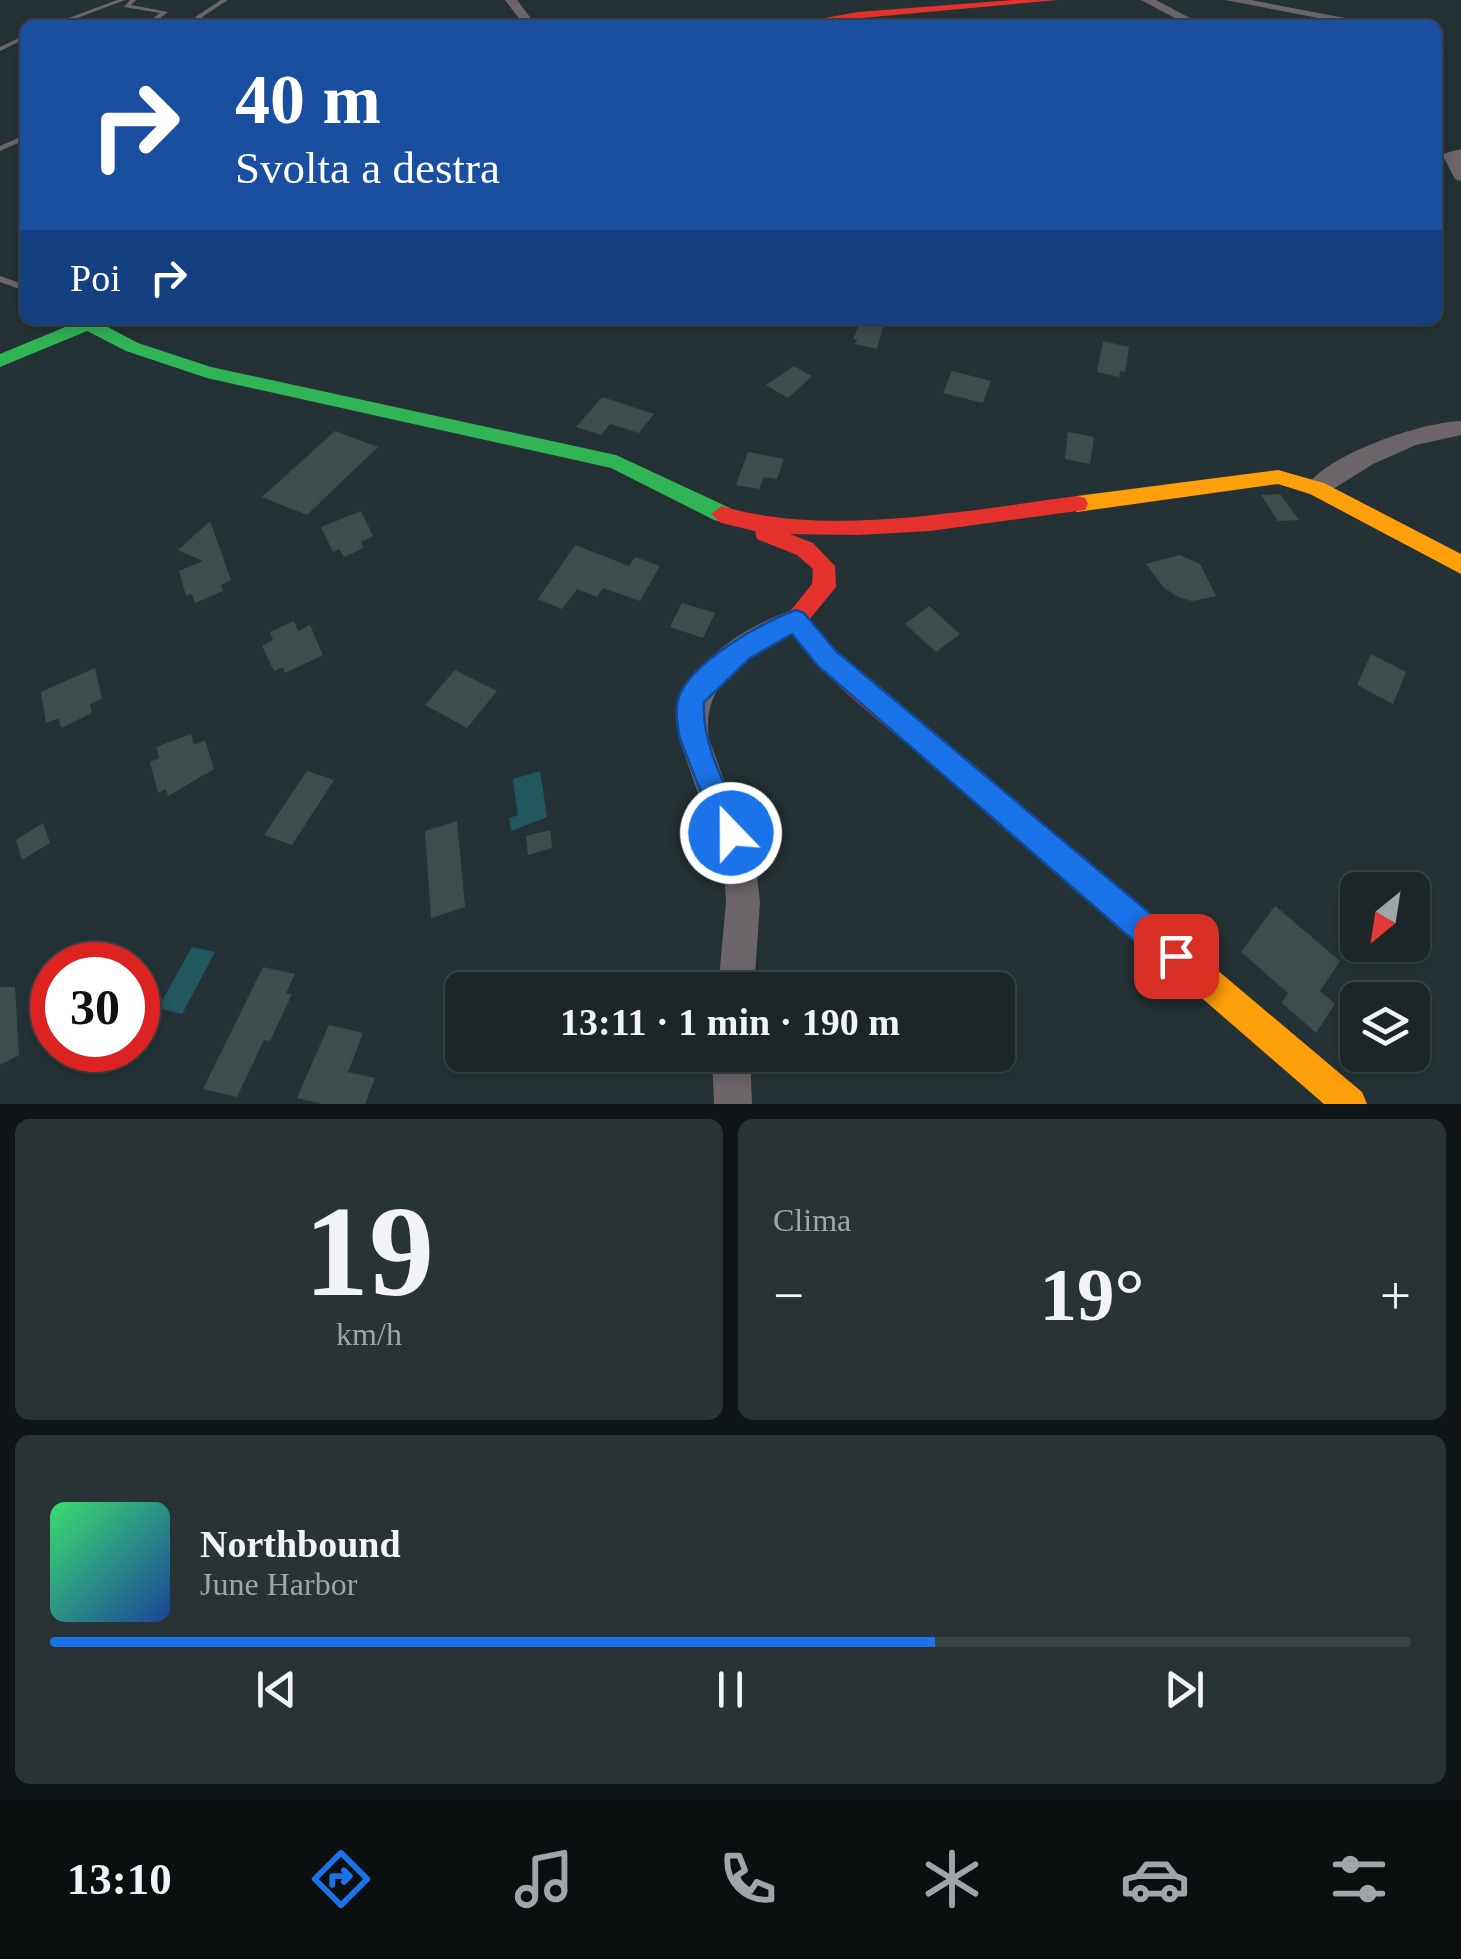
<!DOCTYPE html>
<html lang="it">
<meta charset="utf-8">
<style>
:root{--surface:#1c2628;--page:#293234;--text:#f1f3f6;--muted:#a0a5a8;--line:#3a4345;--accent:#1a73e8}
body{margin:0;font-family:Georgia,serif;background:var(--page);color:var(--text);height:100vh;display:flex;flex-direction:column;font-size:38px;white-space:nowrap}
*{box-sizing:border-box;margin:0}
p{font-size:32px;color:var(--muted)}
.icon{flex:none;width:55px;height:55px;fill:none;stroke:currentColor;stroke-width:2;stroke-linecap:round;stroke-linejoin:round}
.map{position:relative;height:1104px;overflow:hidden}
.sheet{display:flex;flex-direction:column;gap:15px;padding:15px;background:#0f1516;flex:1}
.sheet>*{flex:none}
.top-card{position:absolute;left:20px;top:20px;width:1422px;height:305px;border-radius:15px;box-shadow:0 5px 15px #0003,0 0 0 2px var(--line);background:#1a4fa0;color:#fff;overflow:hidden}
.needle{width:65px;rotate:210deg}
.buttons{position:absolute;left:1340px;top:872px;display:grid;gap:20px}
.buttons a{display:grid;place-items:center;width:90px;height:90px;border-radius:15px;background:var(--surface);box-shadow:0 5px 15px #0003,0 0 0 2px var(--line);font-size:50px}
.speed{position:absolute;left:30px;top:942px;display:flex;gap:20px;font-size:50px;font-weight:700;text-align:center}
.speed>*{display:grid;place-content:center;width:130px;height:130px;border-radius:50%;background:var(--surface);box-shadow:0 5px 15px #0003,0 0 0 2px var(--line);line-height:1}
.speed .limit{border:15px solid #d22;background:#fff;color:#111}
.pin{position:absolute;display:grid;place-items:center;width:85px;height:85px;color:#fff;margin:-42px;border-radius:20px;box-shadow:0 5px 15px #0006}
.me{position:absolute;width:110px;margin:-55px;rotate:338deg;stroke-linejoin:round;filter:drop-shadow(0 0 8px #0008)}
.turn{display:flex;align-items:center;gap:35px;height:210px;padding:0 50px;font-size:45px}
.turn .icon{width:130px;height:130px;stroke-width:2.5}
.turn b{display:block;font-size:70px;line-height:85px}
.then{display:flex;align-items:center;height:95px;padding:0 50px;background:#0003;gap:20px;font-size:38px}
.big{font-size:75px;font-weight:600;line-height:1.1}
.sheet .tile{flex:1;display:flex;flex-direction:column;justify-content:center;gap:15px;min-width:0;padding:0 35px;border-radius:15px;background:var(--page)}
.sheet .dial{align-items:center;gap:0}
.dial b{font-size:130px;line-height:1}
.song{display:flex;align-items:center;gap:30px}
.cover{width:120px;height:120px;border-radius:15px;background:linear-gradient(135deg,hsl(140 70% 55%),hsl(220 70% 35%))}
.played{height:10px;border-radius:5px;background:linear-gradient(90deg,var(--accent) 65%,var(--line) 65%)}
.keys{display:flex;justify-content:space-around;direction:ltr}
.heat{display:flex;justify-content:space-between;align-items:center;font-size:55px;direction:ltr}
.sheet .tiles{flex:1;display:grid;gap:15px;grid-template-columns:1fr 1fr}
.tile:last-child{grid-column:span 2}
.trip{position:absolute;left:445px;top:972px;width:570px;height:100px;border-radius:15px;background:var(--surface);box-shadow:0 5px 15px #0003,0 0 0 2px var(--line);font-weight:600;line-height:100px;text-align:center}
.menu{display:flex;height:160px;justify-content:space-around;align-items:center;background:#0b0f10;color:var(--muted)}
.menu .icon{width:70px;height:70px}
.menu .selected{color:var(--accent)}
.menu b{font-size:45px;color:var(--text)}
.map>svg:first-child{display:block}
.water{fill:#225760}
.building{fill:#404b4d}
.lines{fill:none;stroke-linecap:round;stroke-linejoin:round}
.lane{fill:#6c666b;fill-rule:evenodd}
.street{fill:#6c666b;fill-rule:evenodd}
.fast{fill:#30b455;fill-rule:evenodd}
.slow{fill:#ff9f0a;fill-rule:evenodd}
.jam{fill:#e5322d;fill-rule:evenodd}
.route{fill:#1a73e8;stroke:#114b97;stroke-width:2.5}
</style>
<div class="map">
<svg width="1461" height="1104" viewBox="0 0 1461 1104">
<rect width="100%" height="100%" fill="#253235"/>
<!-- water -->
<path class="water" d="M540,771L547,817L511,831L509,818L518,815L513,779Z
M192,947L215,952L182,1014L158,1008Z"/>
<!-- building -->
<path class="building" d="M861,320L884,323L877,349L855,344L857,339H853Z
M1103,341L1129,347L1125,372L1120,371L1119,377L1097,372Z
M794,366L812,376L788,398L766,385Z
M952,371L991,381L983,403L943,393Z
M602,397L654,414L639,433L610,424L601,435L576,427Z
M335,431L378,447L307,515L262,497Z
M1068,432L1094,437L1090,464L1065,459Z
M748,452L784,459L777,479L764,477L759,489L736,485Z
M1280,494L1299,520L1278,521L1261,495Z
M361,511L373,536L361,542L364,548L344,557L339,549L333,552L321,527Z
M210,521L231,580L221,585L223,591L195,603L192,594L186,596L179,571L203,561L178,550Z
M575,545L629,566L635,557L660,566L640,601L603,588L597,597L577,589L562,609L538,599Z
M1180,555L1200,564L1216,596L1192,601L1178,597L1164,588L1146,564Z
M682,603L715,613L703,638L670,627Z
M929,606L960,634L936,652L905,624Z
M294,621L298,631L310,625L323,655L285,673L283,667L274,671L262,646L273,640L270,632Z
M1371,654L1406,672L1393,704L1357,685Z
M95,668L102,699L90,704L92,713L61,728L59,718L46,723L41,692Z
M455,670L497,691L467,728L425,705Z
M191,734L194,745L205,740L214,769L168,796L166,789L158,793L150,762L159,758L156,747Z
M307,771L334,780L292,845L264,835Z
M457,821L465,907L431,918L425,831Z
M43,823L50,843L22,860L16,840Z
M550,830L552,848L528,855L526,836Z
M1275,906L1340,961L1320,991L1335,1004L1316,1033L1282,1003L1288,993L1241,952Z
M263,967L295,974L286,993L292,994L270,1041L264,1040L237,1097L203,1089Z
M0,987H15L19,1055L0,1065Z
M329,1025L363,1033L348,1072L375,1078L365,1104H323L297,1098Z
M91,1050H145L146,1051L89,1073Z"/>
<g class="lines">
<!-- lane -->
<path class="lane" d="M117,0H125L59,25H50Z
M130,0H136L131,5L168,12L151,25H144L160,13L124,7Z
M221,0H228L202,17L215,25H208L195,17Z
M25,35V39L0,51V47Z
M25,135V140L0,151V146Z
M0,276L25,285V291L0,282Z"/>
<!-- street -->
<path class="street" d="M505,0H517L536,25H524Z
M1141,0H1156L1203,25H1188Z
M1225,0H1251L1350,19L1344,23Z
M1461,149V181L1455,179L1442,154Z
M1461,421V435L1416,445L1373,464L1325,494H1309L1305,488C1327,454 1422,422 1461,421Z
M795,609L804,612L808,620L804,628C756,653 700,675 709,739L756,867L760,902L754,990H718L726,902L724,867L679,739C672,671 737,629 795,609Z
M712,1055H750L752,1104H714Z"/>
<!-- fast -->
<path class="fast" d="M82,320H106L102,324L138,343L211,367L616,455L730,508L733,514L722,522L714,520L611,468L207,378L126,351L87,331L0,367V354Z"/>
<!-- slow -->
<path class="slow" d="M1278,470L1324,483L1461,554V574L1310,494L1278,484L1077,512L1066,504L1077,496Z
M958,756L968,760L1362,1092L1367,1104H1324L948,778L944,769L948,760Z"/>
<!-- jam -->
<path class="jam" d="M1013,0H1058L785,25L858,12Z
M1077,496L1085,498L1088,504L1085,510L930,531L857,535L790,534L813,543L835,566L836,587L809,620L827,643L968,760L972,769L968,778L958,782L948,778C903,739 808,670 783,620L812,584L813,569L797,555L757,539L755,531L721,523L711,514L722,506C825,538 971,510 1077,496Z"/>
</g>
<!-- route -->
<path class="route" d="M796,610L804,613L836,651L1187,944L1191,956L1187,967L1176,971L1164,967L818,666L792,634L750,658L704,702C701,746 729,792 746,833L741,843L731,847L721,843L680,739C677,726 675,713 678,700C687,664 763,621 796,610Z"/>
</svg>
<div class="buttons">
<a><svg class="needle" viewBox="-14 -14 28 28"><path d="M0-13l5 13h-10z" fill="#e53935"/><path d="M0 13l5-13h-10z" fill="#a0a5a8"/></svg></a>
<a><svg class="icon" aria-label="layers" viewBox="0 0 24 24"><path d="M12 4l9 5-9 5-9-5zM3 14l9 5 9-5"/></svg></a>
</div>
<div class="speed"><div class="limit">30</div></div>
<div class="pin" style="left:1176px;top:956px;background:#d93025"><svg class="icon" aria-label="arrive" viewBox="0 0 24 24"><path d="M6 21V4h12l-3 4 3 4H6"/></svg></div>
<svg class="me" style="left:731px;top:833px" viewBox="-20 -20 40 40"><circle r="17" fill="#1a73e8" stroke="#fff" stroke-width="3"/><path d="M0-11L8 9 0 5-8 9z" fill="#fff"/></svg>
<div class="trip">13:11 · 1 min · 190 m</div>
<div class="top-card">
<div class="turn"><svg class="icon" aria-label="right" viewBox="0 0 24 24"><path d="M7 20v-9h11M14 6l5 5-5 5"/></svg><div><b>40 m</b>Svolta a destra</div></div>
<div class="then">Poi<svg class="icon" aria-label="right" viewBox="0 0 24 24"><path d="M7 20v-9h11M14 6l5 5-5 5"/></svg></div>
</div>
</div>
<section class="sheet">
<div class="tiles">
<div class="tile dial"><b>19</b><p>km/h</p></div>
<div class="tile"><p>Clima</p>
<div class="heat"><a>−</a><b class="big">19°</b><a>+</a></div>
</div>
<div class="tile">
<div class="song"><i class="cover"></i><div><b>Northbound</b><p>June Harbor</p></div></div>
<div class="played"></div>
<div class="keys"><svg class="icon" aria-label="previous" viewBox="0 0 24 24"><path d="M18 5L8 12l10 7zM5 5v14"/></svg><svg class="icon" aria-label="pause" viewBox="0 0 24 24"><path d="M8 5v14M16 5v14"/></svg><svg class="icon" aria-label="next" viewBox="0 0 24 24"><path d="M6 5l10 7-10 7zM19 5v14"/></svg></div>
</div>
</div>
</section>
<nav class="menu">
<b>13:10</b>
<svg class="icon selected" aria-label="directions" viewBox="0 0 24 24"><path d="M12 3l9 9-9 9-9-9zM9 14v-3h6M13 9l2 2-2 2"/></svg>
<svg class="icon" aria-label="music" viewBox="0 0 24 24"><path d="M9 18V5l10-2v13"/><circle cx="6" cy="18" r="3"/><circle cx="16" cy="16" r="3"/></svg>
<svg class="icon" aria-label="phone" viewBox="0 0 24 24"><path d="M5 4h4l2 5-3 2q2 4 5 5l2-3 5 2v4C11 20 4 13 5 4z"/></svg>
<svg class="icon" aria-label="climate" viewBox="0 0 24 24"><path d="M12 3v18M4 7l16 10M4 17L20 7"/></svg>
<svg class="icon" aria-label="car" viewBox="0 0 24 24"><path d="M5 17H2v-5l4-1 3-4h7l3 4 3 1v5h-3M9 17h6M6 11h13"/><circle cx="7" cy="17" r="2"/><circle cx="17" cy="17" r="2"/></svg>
<svg class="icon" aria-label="filters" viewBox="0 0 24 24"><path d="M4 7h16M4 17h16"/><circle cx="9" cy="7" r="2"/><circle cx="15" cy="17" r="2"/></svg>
</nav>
